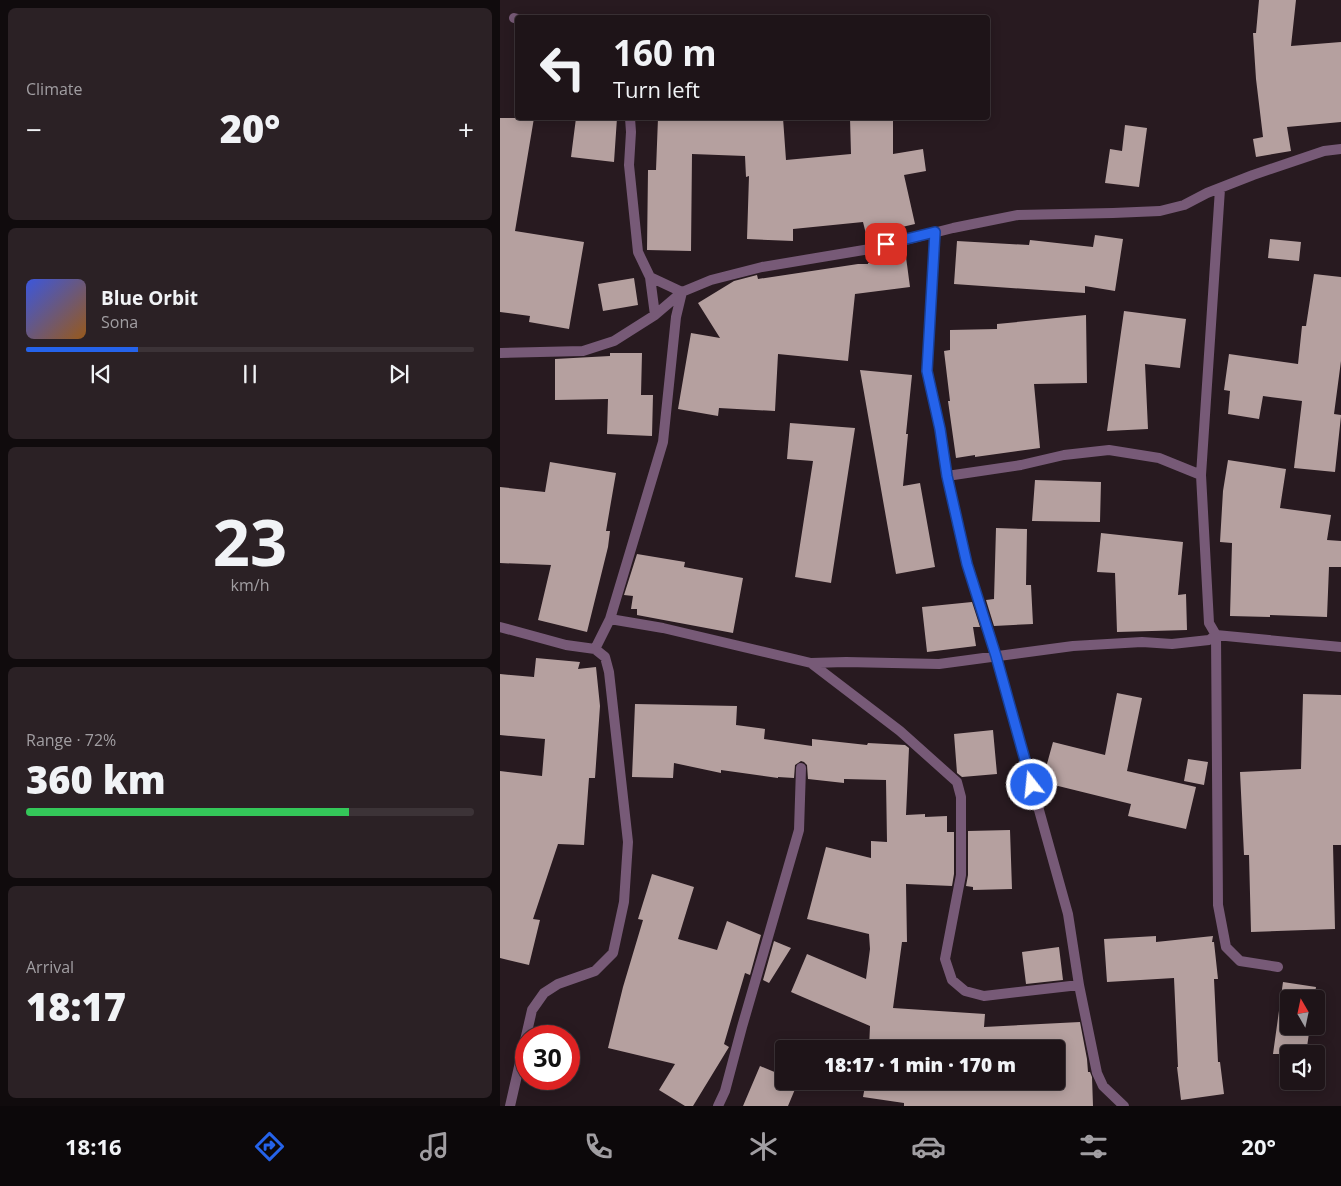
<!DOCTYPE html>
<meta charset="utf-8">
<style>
:root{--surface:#1e1418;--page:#2b2125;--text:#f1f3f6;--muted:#a19ea2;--line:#3c3337;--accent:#2563eb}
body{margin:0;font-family:"Open Sans",sans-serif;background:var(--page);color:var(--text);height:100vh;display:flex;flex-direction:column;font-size:19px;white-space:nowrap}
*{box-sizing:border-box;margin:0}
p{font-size:16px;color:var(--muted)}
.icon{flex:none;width:28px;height:28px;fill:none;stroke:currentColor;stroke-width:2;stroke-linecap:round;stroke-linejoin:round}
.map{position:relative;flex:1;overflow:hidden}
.panel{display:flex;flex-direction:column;gap:8px;padding:8px;background:#100b0d;width:500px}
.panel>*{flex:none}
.banner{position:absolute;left:15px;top:15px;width:475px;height:105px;border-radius:5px;box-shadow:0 2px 12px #0003,0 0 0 1px var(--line);background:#1e1418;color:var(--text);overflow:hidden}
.needle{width:32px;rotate:351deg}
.tools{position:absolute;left:780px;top:990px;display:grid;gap:10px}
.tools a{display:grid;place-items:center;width:45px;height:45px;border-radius:5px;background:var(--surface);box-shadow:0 2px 12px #0003,0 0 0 1px var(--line);font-size:25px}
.speed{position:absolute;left:15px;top:1025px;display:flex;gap:10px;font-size:25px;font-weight:700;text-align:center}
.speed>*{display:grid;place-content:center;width:65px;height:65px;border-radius:50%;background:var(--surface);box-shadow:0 2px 12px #0003,0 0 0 1px var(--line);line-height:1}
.speed .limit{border:8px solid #d22;background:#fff;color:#111}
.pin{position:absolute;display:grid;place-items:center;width:42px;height:42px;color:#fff;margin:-21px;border-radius:10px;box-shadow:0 2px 8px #0006}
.me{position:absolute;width:55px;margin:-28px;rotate:344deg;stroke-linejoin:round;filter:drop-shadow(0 0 4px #0008)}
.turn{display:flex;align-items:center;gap:18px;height:105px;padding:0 15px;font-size:22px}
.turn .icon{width:65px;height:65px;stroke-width:2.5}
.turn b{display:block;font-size:35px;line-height:42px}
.big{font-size:38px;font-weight:800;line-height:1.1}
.panel .widget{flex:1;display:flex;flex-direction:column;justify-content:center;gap:8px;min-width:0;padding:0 18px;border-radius:8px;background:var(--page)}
.panel .dial{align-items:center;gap:0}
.dial b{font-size:65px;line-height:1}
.song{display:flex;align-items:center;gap:15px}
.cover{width:60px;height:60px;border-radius:8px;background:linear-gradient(135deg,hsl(230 70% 55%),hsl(30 70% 35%))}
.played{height:5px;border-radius:2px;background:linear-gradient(90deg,var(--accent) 25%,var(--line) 25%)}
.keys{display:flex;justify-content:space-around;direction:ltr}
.heat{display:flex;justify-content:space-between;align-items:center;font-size:28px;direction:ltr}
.charge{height:8px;border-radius:4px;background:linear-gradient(90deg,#34c759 72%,var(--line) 0)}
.trip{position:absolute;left:275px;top:1040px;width:290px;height:50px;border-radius:5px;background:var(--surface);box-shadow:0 2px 12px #0003,0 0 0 1px var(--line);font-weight:800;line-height:50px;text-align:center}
.tab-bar{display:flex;height:80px;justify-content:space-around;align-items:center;background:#0c080a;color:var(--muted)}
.tab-bar .icon{width:35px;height:35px}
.tab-bar .selected{color:var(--accent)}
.tab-bar b{font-size:22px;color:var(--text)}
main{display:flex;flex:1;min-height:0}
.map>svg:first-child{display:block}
.building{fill:#b5a09f}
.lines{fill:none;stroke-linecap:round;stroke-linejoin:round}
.street{stroke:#775a77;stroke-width:10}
.route-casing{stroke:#184099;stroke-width:12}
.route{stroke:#2563eb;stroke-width:9}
</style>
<main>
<section class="panel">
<div class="widget"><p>Climate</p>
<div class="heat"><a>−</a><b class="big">20°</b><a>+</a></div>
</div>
<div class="widget">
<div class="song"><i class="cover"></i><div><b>Blue Orbit</b><p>Sona</p></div></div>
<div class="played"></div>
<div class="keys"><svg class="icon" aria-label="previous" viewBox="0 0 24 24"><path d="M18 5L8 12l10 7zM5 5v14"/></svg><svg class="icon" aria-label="pause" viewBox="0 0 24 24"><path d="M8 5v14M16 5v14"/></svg><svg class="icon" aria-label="next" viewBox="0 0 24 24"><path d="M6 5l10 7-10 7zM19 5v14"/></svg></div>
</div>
<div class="widget dial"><b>23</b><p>km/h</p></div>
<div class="widget"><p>Range · 72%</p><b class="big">360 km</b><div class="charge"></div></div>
<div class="widget"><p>Arrival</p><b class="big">18:17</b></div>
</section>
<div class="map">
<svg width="841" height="1106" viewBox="0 0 841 1106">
<rect width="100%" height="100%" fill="#281a20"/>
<!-- building -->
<path class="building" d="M759,0H796L791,46L841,42V122L787,127L791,151L756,157L753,139L763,137L756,79L753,33H756Z
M0,118H34L15,231L84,242L69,329L29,322L30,316L0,312Z
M76,118H117L114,162L71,157Z
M158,118H283L286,160L351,154L350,118H393V154L423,149L426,171L404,175L415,224L402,227L403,234L368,242L363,222L293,229V241L247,239L249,176L246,177L245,156L192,154L191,251L147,250L148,170H156Z
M625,125L647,128L639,187L605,183L610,149L622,151Z
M595,235L623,239L615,291L585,286V293L454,284L457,241L529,245L530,240L593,247Z
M770,239L801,242L799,261L768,258Z
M406,257L410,287L355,294L348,361L278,354L275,411L219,408L218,416L178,409L191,333L220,338L198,303L234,281L257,275L258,279L358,264H368V263Z
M814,274L841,277V361L834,414L841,415V416L835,472L794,468L802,401L763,396L759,419L728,414L730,391L724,390L729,354L798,364L802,326H806Z
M134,278L138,305L103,311L98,284Z
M624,311L686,319L680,368L645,364L648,429L607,431Z
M586,315L587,383L534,384L540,448L475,457V455L456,458L448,401H450L444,351L450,350V330L497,329V324Z
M110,353H142L141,395H153L152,436L107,434L108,399L55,400V359L110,356Z
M360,370L412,375L406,434H408L403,486L420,483L435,567L396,574Z
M290,423L355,428L331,583L295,577L313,461L287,459Z
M728,460L786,469L780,508L831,515L827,540L841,541V567H829L827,617L770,615V617L730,616L732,543L720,542L723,491Z
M50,462L116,473L106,531H110L108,547L87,632L38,620L51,565L0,563V487L45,492Z
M535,480L601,482L600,522L532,521Z
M496,528L527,529L526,585H531L533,624L494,626L486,600L494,599Z
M601,533L683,542L678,595L686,594L687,630L617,632L615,573L597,572Z
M137,554L185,562L184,567L243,578L233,633L137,615V609H131L133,596L124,595Z
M472,602L480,627H473L476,646L427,652L422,607Z
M36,658L80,662L78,669L96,667L100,706L95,778H89L84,845L58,844L33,919L40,920L29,965L0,958V771L42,776L45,739L0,735V674L34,677Z
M617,693L642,698L627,771L696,787L686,829L628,816L631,804L542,782L553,742L605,755Z
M803,694L841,695V845H833L835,929L751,932L749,855H744L740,772L801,769Z
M135,704L237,706L236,725L265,729L264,739L312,746V739L367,745L368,743L405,745L409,748L406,815L425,814V817L447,816V832H454V874L452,886L406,884L407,942H402L393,1008L485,1014L484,1027L580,1022L587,1059L588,1072H590L592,1077L593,1106H404V1103L363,1097L366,1081H556V1049H369L370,1026L291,992L307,954L366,979L370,949L369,934L307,919L326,847L371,858V841L387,842L386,780L344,779V783L308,779L307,765L304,762L301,761L295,765L294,778L278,777V778L221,770V773L174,763L173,778L132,777Z
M493,730L497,774L462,777L457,773L454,734Z
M688,759L708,762L704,785L684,781Z
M510,830L512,889L473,890V887L466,886L468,875V831Z
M152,874L194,887L178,939L217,950L227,921L261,935L250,975L245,973L224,1044L229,1047L193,1106H185L159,1090L175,1064L108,1048L123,987L143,920L138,919Z
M656,936V942L713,936L712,942H714L718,979H714L718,1062H720L724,1094L681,1100L677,1067H678L674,978L607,982L604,939Z
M274,941L291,948L269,983L263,980Z
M559,947L563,980L526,984L522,952Z
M783,982L816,987L814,999H789V1026H810L806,1054H773Z
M260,1066L284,1076V1081L298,1082L288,1106H243Z"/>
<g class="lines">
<!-- street -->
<path class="street" d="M14,18L18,19
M130,118L131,132L129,165L138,252L150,277L155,315
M720,189L701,475L709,623L716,635L718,905L726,947L740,961L778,967
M435,232L427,371L440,429L447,476L467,564L496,656L568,914L579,985L597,1073L603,1086L624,1106
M0,353L83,351L114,341L155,315L182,292L211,280L262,267L370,249L453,228L518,215L613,213L660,211L684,205L707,193L753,175L824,151L841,149
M447,476L521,465L564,455L609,450L659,458L701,475
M110,619L163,628L311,663L346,662L439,664L573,646L642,642L672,644L709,640L716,635L841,647
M0,627L66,645L95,649L105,657L109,672L128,842L124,902L113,953L95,971L58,984L44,993L32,1010L10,1106
M95,649L110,619L163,442L176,317L182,292L150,277
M311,663L400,731L457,782L461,797V875L445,959L452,980L465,991L484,996L579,985
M218,1106L225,1091L242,1027L299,830L301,768"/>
</g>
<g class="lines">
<!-- route casing -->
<g class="route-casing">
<path id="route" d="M386,244L435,232L427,371L440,429L447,476L467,564L496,656L532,785"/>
</g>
<!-- route -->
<use href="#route" class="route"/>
</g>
</svg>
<div class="tools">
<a><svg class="needle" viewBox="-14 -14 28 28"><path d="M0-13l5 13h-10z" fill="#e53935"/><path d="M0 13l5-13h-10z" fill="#a19ea2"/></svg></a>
<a><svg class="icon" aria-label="sound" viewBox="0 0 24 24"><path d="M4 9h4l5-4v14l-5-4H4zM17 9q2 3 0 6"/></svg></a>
</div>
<div class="speed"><div class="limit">30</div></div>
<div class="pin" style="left:386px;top:244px;background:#d93025"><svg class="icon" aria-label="arrive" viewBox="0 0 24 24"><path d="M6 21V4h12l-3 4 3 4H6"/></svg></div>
<svg class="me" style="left:532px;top:785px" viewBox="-20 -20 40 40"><circle r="17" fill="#2563eb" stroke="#fff" stroke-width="3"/><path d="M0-11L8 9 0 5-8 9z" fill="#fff"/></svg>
<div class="trip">18:17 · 1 min · 170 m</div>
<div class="banner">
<div class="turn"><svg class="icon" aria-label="left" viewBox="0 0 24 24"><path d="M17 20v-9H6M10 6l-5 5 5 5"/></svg><div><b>160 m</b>Turn left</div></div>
</div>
</div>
</main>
<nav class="tab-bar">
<b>18:16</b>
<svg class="icon selected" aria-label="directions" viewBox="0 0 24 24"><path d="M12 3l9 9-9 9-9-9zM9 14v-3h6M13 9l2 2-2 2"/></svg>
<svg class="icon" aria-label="music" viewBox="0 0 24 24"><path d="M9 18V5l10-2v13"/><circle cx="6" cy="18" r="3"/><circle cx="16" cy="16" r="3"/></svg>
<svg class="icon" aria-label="phone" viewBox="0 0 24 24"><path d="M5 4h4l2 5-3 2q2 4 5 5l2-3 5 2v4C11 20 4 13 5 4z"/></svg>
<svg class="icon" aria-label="climate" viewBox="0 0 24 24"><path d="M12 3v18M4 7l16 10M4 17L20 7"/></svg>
<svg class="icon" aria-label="car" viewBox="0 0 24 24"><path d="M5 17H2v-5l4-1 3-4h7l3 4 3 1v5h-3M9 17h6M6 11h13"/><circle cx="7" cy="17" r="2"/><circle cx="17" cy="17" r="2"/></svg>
<svg class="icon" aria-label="filters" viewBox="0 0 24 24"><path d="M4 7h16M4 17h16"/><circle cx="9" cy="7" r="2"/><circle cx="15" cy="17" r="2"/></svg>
<b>20°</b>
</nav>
